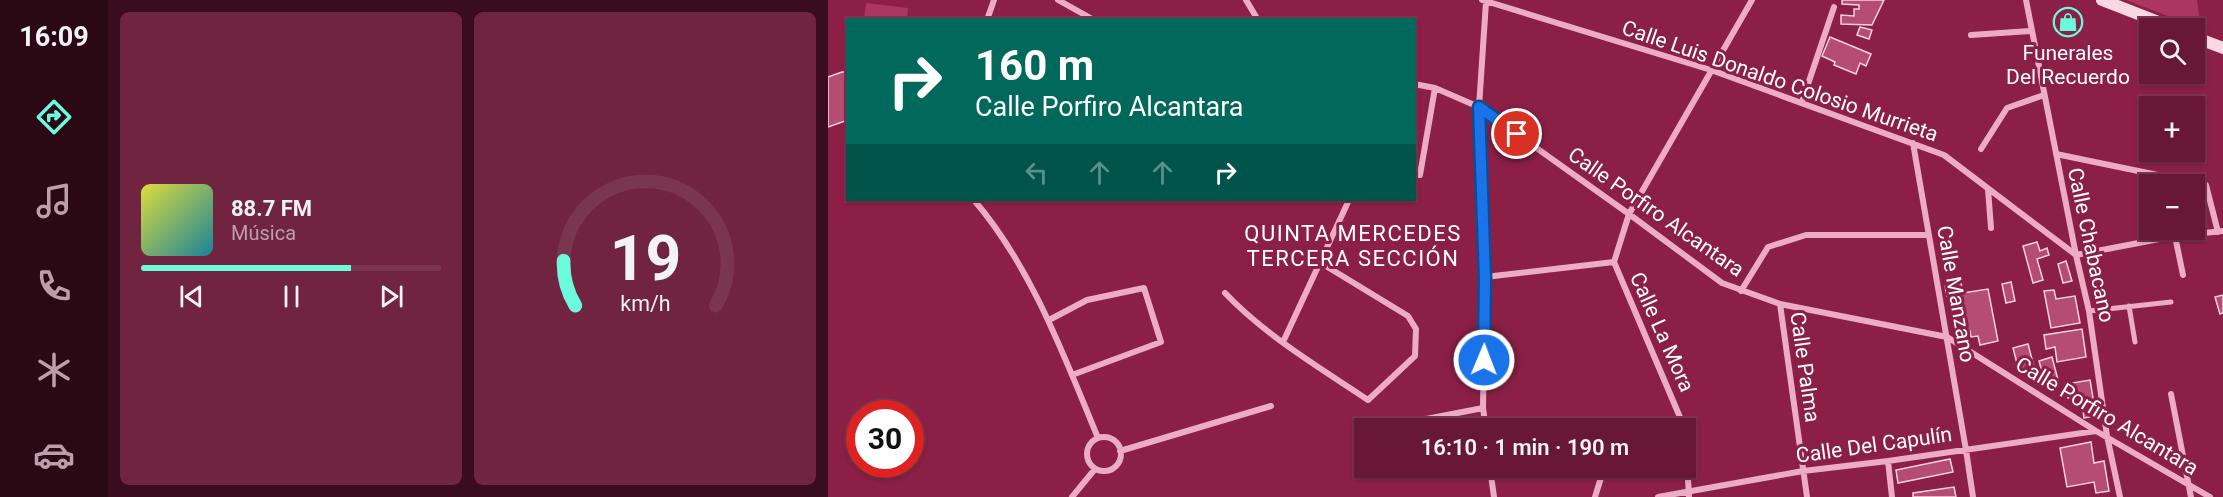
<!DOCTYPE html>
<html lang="es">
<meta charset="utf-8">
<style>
:root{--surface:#681734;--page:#702440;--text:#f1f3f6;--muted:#bd9fac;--line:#7b364f;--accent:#6cfadd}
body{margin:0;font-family:Roboto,sans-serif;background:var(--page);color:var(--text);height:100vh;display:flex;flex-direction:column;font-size:22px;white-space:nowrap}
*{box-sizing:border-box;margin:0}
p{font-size:20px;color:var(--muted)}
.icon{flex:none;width:33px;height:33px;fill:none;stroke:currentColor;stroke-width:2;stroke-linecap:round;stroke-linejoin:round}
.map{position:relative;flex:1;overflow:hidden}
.panel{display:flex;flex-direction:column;gap:12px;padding:12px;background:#390d1d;width:720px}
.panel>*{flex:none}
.banner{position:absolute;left:18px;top:18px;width:570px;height:183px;border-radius:0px;box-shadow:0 2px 4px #0004,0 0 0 2px var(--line);background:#00695c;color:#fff;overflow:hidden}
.buttons{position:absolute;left:1311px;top:18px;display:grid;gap:12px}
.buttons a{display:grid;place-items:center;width:66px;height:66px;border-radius:0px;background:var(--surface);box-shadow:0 2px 4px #0004,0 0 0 2px var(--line);font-size:30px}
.speed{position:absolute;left:18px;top:400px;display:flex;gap:12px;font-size:30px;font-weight:700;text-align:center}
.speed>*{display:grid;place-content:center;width:78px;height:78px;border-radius:50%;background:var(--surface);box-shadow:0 2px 4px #0004,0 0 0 2px var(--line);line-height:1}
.speed .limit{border:9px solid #d22;background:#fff;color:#111}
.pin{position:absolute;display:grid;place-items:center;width:51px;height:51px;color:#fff;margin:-26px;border:3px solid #fff;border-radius:50%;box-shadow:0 2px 6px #0007}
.me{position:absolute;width:66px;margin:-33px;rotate:1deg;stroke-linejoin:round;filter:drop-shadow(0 0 4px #0008)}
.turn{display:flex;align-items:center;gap:21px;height:126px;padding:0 30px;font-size:27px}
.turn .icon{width:78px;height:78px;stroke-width:2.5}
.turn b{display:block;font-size:42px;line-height:51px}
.lanes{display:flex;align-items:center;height:57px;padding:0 30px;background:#0003;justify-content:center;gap:30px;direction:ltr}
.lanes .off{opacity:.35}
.panel .card{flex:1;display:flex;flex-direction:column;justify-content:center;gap:9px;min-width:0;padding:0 21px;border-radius:9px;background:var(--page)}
.panel .dial{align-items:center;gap:0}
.dial svg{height:156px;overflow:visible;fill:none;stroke:var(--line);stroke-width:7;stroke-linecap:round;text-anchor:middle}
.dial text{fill:var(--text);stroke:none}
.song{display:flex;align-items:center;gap:18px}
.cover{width:72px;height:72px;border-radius:9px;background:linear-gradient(135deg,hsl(60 70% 55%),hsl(190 70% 35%))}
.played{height:6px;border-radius:3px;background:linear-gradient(90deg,var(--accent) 70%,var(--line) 70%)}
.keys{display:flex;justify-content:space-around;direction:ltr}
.panel .tiles{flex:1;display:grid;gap:12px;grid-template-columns:repeat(2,1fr)}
.trip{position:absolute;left:526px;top:418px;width:342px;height:60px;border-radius:0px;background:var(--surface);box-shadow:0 2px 4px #0004,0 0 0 2px var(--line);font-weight:600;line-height:60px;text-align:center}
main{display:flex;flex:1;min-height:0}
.dock{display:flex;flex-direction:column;width:108px;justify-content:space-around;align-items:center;background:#2a0915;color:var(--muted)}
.dock .icon{width:42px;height:42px}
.dock .active{color:var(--accent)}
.dock b{font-size:27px;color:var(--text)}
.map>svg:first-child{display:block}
.green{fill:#ab3660}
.building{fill:#b54c71;stroke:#f9d1df;stroke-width:1.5}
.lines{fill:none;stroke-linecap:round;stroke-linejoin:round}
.pedestrian{stroke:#ecacc3;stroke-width:5}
.minor{stroke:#ecacc3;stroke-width:6}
.secondary{stroke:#f9d8e3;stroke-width:12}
.route-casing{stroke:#114b97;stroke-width:15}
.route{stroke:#1a73e8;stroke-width:10}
.labels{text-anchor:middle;stroke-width:6;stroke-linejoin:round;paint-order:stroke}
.poi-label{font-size:21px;fill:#fff;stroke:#8b1f45}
.street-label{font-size:21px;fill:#fff;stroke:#8b1f45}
.neighbourhood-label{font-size:22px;letter-spacing:1.5px;fill:#fff;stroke:#8b1f45}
</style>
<main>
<nav class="dock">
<b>16:09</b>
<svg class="icon active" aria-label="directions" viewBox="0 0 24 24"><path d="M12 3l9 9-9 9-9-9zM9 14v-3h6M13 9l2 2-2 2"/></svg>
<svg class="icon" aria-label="music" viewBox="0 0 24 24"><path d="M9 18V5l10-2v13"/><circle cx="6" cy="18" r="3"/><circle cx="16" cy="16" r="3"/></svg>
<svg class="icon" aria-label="phone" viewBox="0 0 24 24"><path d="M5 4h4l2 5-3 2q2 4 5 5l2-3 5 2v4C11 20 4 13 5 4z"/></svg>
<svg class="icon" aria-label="climate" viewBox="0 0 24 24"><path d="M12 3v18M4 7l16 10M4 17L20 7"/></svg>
<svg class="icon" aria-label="car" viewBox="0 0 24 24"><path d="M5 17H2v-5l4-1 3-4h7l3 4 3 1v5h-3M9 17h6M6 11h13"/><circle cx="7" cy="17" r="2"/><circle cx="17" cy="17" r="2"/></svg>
</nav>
<section class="panel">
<div class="tiles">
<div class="card">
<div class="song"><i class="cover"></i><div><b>88.7 FM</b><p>Música</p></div></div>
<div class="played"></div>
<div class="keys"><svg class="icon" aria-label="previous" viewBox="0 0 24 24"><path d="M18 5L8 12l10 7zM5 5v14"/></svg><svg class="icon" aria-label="pause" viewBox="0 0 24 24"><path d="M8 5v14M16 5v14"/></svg><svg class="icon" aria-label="next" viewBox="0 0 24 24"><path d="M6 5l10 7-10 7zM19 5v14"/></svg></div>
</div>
<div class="card dial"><svg viewBox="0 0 100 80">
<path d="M14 69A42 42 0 1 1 86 69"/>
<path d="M14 69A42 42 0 0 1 8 46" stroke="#6cfadd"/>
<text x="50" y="56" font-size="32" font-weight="700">19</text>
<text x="50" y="72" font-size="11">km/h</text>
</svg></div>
</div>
</section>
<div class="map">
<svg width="1395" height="497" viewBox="0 0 1395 497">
<rect width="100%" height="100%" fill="#8b1f45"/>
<!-- green -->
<path class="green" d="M1298,0H1369L1373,29Z
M38,3L80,8L79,19H36Z"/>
<!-- building -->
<path class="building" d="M1014,0H1056L1044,25L1013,24V15L1026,16V9H1031V5L1014,4Z
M1032,27L1044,30L1041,39L1029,35Z
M1002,37L1043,54L1038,66L1032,63L1028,74L1006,65L1007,62L994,56Z
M14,72H20V120L0,127V77Z
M1209,242L1212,251L1219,248L1221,255L1209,259L1215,280L1205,283L1195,246Z
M1238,261L1244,281L1235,283L1230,264Z
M1183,282L1187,301L1178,303L1174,284Z
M1133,283L1135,293L1160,289L1170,341L1152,345L1150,336L1143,337L1142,331L1131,333L1124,295L1119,296L1117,286Z
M1226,290L1228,299L1247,296L1252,323L1223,328L1216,291Z
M1395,295V313L1392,314L1387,297Z
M1254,329L1258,357L1229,362L1227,347L1218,349L1216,335Z
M1200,344L1206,367L1191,371L1185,348Z
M1224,357L1230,380L1222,382L1220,375L1215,376L1211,361Z
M1262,380L1268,416L1256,418L1253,396L1240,398L1238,384Z
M1263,442L1266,463L1276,461L1281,491L1268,493L1266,482L1239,487L1232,448Z
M1122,459L1125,472L1070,483L1068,470Z
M1126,487L1128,497H1085V493Z"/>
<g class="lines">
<!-- pedestrian -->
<path class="pedestrian" d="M1301,306L1307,342
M1261,311L1343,302"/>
<!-- minor -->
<path class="minor" d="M230,0L266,20
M418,0L430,20
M654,0L883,70L1116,155L1248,255L1347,236L1395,231
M1198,0L1248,255L1261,311L1279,436L1292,497
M159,20L166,0
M1143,35L1202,31
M586,84L607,88L651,107L801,214L894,283L952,304L1119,337L1268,431L1382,497
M974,102L1006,7
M1085,143L1138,450L1145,497
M1153,149L1179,108L1216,95
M1228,154L1378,185L1390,232
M586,174L592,175L607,88
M1160,189L1163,228
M146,200C204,268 236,356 270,438
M1347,236L1355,275
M657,277L786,262
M913,291L940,247L978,235H1100
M397,293C438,336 491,367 540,400L587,356L588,329L580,316L493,263
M952,304L979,497
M221,320L259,300L316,288L333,342L244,375
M455,342L521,200
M1343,394L1363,497
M593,420L655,408
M658,429L655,408L657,277L651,107L658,2
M857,429L786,262L801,214L924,0
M259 454a17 17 0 1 1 34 0a17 17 0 1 1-34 0Z
M858,442L861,497
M292,451L443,406
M1060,461L1064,497
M662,468L666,497
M244,497L267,469
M767,497L776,468L805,472
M830,497L975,471L1060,461L1268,431"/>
<!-- secondary -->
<path class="secondary" d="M1274,0L1346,28
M1366,37L1395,48"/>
</g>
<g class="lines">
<!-- route casing -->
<g class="route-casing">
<path id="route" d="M656,360L657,278L651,107L689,134"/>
</g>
<!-- route -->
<use href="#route" class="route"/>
</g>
<!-- icons -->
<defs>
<g id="shop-ring" transform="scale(1.5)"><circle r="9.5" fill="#8b1f45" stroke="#6cfadd" stroke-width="1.5"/><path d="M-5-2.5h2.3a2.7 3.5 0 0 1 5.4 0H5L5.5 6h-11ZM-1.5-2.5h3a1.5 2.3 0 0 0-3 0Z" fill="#6cfadd"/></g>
</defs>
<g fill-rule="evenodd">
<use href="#shop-ring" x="1240" y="22"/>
</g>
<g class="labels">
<!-- poi labels -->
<g class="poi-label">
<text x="1240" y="60">Funerales<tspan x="1240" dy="24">Del Recuerdo</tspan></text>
</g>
<!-- street labels -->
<g class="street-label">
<text transform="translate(952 81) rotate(19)" y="7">Calle Luis Donaldo Colosio Murrieta</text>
<text transform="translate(828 212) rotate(35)" y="7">Calle Porfiro Alcantara</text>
<text transform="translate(1263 245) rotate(78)" y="7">Calle Chabacano</text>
<text transform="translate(1128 294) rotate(80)" y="7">Calle Manzano</text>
<text transform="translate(834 332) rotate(66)" y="7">Calle La Mora</text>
<text transform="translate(977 367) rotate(82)" y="7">Calle Palma</text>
<text transform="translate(1279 416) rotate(31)" y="7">Calle Porfiro Alcantara</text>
<text transform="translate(1046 445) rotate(-8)" y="7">Calle Del Capulín</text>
</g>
<!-- neighbourhood labels -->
<g class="neighbourhood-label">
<text x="525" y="241">QUINTA MERCEDES<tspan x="525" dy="25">TERCERA SECCIÓN</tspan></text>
</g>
</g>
</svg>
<div class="buttons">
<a><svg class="icon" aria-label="search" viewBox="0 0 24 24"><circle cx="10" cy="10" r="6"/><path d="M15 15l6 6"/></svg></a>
<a>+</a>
<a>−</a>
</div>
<div class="speed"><div class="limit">30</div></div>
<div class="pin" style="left:689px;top:134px;background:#d93025"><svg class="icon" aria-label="arrive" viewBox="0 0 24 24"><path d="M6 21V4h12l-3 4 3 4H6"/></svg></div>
<svg class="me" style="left:656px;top:360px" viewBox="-20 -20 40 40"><circle r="17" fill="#1a73e8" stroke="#fff" stroke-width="3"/><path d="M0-11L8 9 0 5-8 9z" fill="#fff"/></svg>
<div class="trip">16:10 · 1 min · 190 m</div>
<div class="banner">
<div class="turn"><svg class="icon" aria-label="right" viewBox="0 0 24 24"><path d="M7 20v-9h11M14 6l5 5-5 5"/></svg><div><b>160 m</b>Calle Porfiro Alcantara</div></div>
<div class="lanes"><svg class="icon off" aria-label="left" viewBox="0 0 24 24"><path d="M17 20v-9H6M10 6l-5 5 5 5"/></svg><svg class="icon off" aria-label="ahead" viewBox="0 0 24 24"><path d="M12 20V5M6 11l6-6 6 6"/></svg><svg class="icon off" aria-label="ahead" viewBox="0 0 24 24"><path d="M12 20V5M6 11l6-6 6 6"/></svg><svg class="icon" aria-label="right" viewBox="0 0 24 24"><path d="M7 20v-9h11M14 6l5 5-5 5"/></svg></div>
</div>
</div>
</main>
